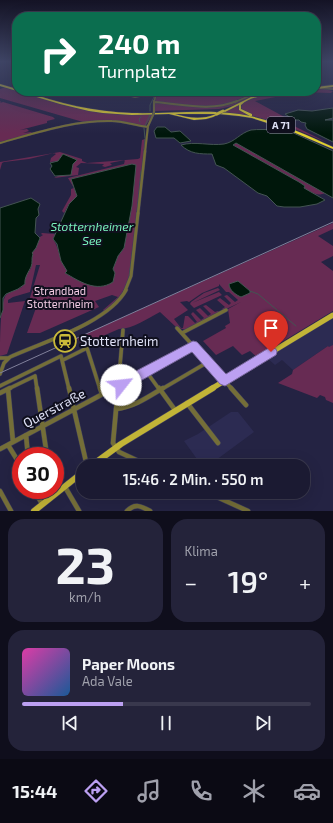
<!DOCTYPE html>
<html lang="de">
<meta charset="utf-8">
<style>
:root{--surface:#1b1a32;--page:#24233a;--text:#f1f3f6;--muted:#a0a1ac;--line:#39384d;--accent:#bca0f2}
body{margin:0;font-family:"Exo 2",sans-serif;background:var(--page);color:var(--text);height:100vh;display:flex;flex-direction:column;font-size:15px;white-space:nowrap}
*{box-sizing:border-box;margin:0}
p{font-size:13px;color:var(--muted)}
.icon{flex:none;width:22px;height:22px;fill:none;stroke:currentColor;stroke-width:2;stroke-linecap:round;stroke-linejoin:round}
.map{position:relative;height:511px;overflow:hidden}
.details{display:flex;flex-direction:column;gap:8px;padding:8px;background:#0f0e1c;flex:1}
.details>*{flex:none}
.guide{position:absolute;left:12px;top:12px;width:309px;height:84px;border-radius:16px;box-shadow:0 4px 16px #0002,0 0 0 1px var(--line);background:#0b6e4f;color:#fff;overflow:hidden}
.speed{position:absolute;left:12px;top:447px;display:flex;gap:8px;font-size:20px;font-weight:700;text-align:center}
.speed>*{display:grid;place-content:center;width:52px;height:52px;border-radius:50%;background:var(--surface);box-shadow:0 4px 16px #0002,0 0 0 1px var(--line);line-height:1}
.speed .limit{border:6px solid #d22;background:#fff;color:#111}
.pin{position:absolute;display:grid;place-items:center;width:34px;height:34px;color:#fff;margin:-41px -17px;border-radius:50% 50% 50% 0;rotate:-45deg;box-shadow:0 0 4px #0007}
.pin .icon{rotate:45deg}
.me{position:absolute;width:44px;margin:-22px;rotate:61deg;stroke-linejoin:round;filter:drop-shadow(0 0 3px #0008)}
.turn{display:flex;align-items:center;gap:14px;height:84px;padding:0 20px;font-size:18px}
.turn .icon{width:52px;height:52px;stroke-width:2.5}
.turn b{display:block;font-size:28px;line-height:34px}
.big{font-size:30px;font-weight:600;line-height:1.1}
.details .card{flex:1;display:flex;flex-direction:column;justify-content:center;gap:6px;min-width:0;padding:0 14px;border-radius:16px;background:var(--page)}
.details .dial{align-items:center;gap:0}
.dial b{font-size:52px;line-height:1}
.song{display:flex;align-items:center;gap:12px}
.cover{width:48px;height:48px;border-radius:6px;background:linear-gradient(135deg,hsl(320 70% 55%),hsl(210 70% 35%))}
.played{height:4px;border-radius:2px;background:linear-gradient(90deg,var(--accent) 35%,var(--line) 35%)}
.keys{display:flex;justify-content:space-around;direction:ltr}
.heat{display:flex;justify-content:space-between;align-items:center;font-size:22px;direction:ltr}
.details .tiles{flex:1;display:grid;gap:8px;grid-template-columns:1fr 1fr}
.card:last-child{grid-column:span 2}
.trip{position:absolute;left:76px;top:459px;width:234px;height:40px;border-radius:16px;background:var(--surface);box-shadow:0 4px 16px #0002,0 0 0 1px var(--line);font-weight:600;line-height:40px;text-align:center}
.menu{display:flex;height:64px;justify-content:space-around;align-items:center;background:#0b0a14;color:var(--muted)}
.menu .icon{width:28px;height:28px}
.menu .on{color:var(--accent)}
.menu b{font-size:18px;color:var(--text)}
.map>svg:first-child{display:block}
.built{fill:#2c2b52}
.green{fill:#672b53}
.water{fill:#00170b;stroke:#435452}
.lines{fill:none;stroke-linecap:round;stroke-linejoin:round}
.stream{stroke:#435452;stroke-width:1}
.minor-far5-casing{stroke:#3e3e5c;stroke-width:2}
.minor-far4-casing{stroke:#3e3e5c;stroke-width:2.5}
.minor-far3-casing{stroke:#3e3e5c;stroke-width:3.5}
.minor-far2-casing{stroke:#3e3e5c;stroke-width:4}
.minor-far1-casing{stroke:#3e3e5c;stroke-width:4.5}
.minor-casing{stroke:#3e3e5c;stroke-width:5.5}
.major-far1-casing{stroke:#3e3e5c;stroke-width:6}
.major-casing{stroke:#3e3e5c;stroke-width:7}
.highway-casing{stroke:#3e3e5c;stroke-width:1}
.minor-far5{stroke:#746e38;stroke-width:1.5}
.minor-far4{stroke:#746e38;stroke-width:2}
.minor-far3{stroke:#746e38;stroke-width:2.5}
.minor-far2{stroke:#746e38;stroke-width:3}
.minor-far1{stroke:#746e38;stroke-width:3.5}
.minor{stroke:#746e38;stroke-width:4.5}
.major-far1{stroke:#c2b437;stroke-width:5}
.major{stroke:#c2b437;stroke-width:6}
.highway{fill:#e1cf30;fill-rule:evenodd}
.rail{stroke:#80809b;stroke-width:1}
.minor-bridge-casing{stroke:#3e3e5c;stroke-width:2.5;stroke-linecap:butt}
.highway-bridge-casing{stroke:#3e3e5c;stroke-width:3.5;stroke-linecap:butt}
.minor-bridge{stroke:#746e38;stroke-width:2}
.highway-bridge{stroke:#e1cf30;stroke-width:3}
.route{fill:#bca0f2;stroke:#7a689d}
.labels{text-anchor:middle;stroke-width:4;stroke-linejoin:round;paint-order:stroke}
.shield{fill:#0f0f1d;stroke:#a1a2b5;stroke-width:1}
.shield-label{font-size:10px;font-weight:bold;fill:#dfe1f6}
.park-label{font-size:11px;fill:#f3cbe3;stroke:#0f0f1d}
.water-label{font-size:12px;font-style:italic;fill:#79f3bd;stroke:#0f0f1d}
.near-poi-label{font-size:13px;fill:#dfe1f6;stroke:#0f0f1d;text-anchor:start}
.near-street-label{font-size:13px;fill:#dfe1f6;stroke:#0f0f1d}
</style>
<div class="map">
<svg width="333" height="511" viewBox="0 0 333 511">
<rect width="100%" height="100%" fill="#242343"/>
<!-- built -->
<path class="built" d="M333,316V351L328,346L293,370L282,360L275,365L266,357Z
M231,412H238L254,432L216,460L205,466H202L184,441L198,434Z"/>
<!-- green -->
<path class="green" d="M6,87C59,105 96,115 153,114L145,127L114,120L83,122L0,98V89Z
M333,87V89L319,88L333,91L331,93L301,92L255,101L290,120L275,121L294,126L328,143L285,125L253,116L224,112L241,104L240,106L241,110L252,116L243,111L241,108L242,103C266,90 290,91 316,91V88Z
M158,91H259L222,106L199,107L155,102Z
M261,91H272L260,93L232,106L219,109L155,111V103L208,108L232,104Z
M0,101L1,102L0,103L3,102L53,117L55,119L47,121V123L20,130L27,129L29,131L23,133L31,132L33,134L0,142Z
M145,139L131,271C128,289 117,300 105,312L103,310L118,297L112,295L95,301L99,307L40,333H27L37,305L28,304L40,265H36L30,292L13,297L8,300V303L25,301L7,354L0,356C0,344 0,302 6,295C10,291 17,290 22,287L27,274L31,268L32,253L36,248L40,237L43,235L41,234L42,233L55,234L53,239C60,249 59,262 68,271L66,273C80,281 95,289 111,283L114,270L113,269L118,256L124,248L132,202L134,166L132,164L71,179L77,196L69,204L64,213L62,211L71,195V189L74,188L68,178L124,164L125,160L110,163L112,165L105,167L102,166L104,164L81,163L76,167L79,168L78,175L54,178L72,169L73,164L77,160L64,155L58,161L50,162L51,158L56,154L54,153L29,159L4,162L2,163L0,170V162L60,152L82,159V161L87,163L138,159L140,158L142,140Z
M236,143L325,193C317,197 311,192 304,188L305,186L299,182L233,145Z
M333,223V229L318,236L333,246V256L321,262L333,271V311L257,357L250,351L242,355L233,346L216,355L203,341L226,328L225,326L230,323L228,309L241,302L224,310L222,309L225,307L217,300L220,298L229,305L231,303L224,296L227,295L235,302L238,300L229,292H226L219,284V286L202,293L189,302L187,301L180,302L188,310L174,319L181,328H183L185,316H188L195,323L197,322L191,314L193,312L201,320L204,318L196,310L200,308L208,316L211,314L203,306L206,305L215,312L218,311L220,312L186,330L176,327L160,312C148,318 133,329 119,329L82,345L77,338Z
M218,288L220,290L192,303L219,292L222,295L194,308L190,304L191,302L204,293Z
M333,345V403L326,400L325,397L320,395L317,398L278,383L292,374L293,370L328,346L329,347Z"/>
<!-- water -->
<path class="water" d="M333,108V118L325,120H333V142L307,129L305,125L306,123L301,122L299,120H294L285,114L298,110L312,111Z
M157,127H165L171,132L180,131L191,141L180,143L174,138H156L154,131Z
M273,129L279,132L287,130L333,151V198L236,143L233,145L299,182L305,186L304,188L325,200L317,204L300,207H284L277,206L267,196L258,193L224,168L216,165L212,154C200,154 190,154 181,145C195,141 210,146 224,144C235,142 240,133 251,130C258,129 266,130 273,129Z
M63,154L77,160L73,164L71,175L55,176L50,169L52,166L50,163L58,161Z
M132,164L136,165L132,206L124,248L118,256L113,269L115,273L113,282C96,293 79,281 65,273L67,271L61,261L57,244L53,239L69,204L77,196L71,179Z
M31,198L40,204L38,209L39,215L36,218L35,233L40,238L36,248L32,253L33,254C31,259 33,262 31,267C29,271 24,278 25,284L18,289L6,294L3,298V310L0,318V208Z
M238,281L250,291V293L241,297C236,295 229,290 229,284Z"/>
<g class="lines">
<!-- stream -->
<path class="stream" d="M150,111V105L154,97
M140,122L139,119L141,117
M145,126L150,115
M144,128L145,138
M144,150L145,139
M137,212L141,171
M129,277L133,247
M250,291L258,294L296,326"/>
<!-- minor-far5 casing -->
<g class="minor-far5-casing">
<path id="minor-far5" d="M316,88L333,89
M110,91L135,97L156,93
M154,102H157
M154,102L157,91
M235,102L261,91"/>
</g>
<!-- minor-far4 casing -->
<g class="minor-far4-casing">
<path id="minor-far4" d="M154,101V112
M154,102C183,104 210,112 237,101
M0,143C36,133 73,120 112,121C124,121 136,126 148,127
M145,152L148,126L153,115"/>
</g>
<!-- minor-far3 casing -->
<g class="minor-far3-casing">
<path id="minor-far3" d="M138,214L145,151"/>
</g>
<!-- minor-far2 casing -->
<g class="minor-far2-casing">
<path id="minor-far2" d="M125,291L131,276L138,213"/>
</g>
<!-- minor-far1 casing -->
<g class="minor-far1-casing">
<path id="minor-far1" d="M177,328L232,389
M182,333L226,310
M0,358H8
M63,360L87,348L100,389
M146,371L159,389
M0,374L4,363L10,357C43,342 108,323 126,290
M35,376L37,389
M0,386L61,356L69,389
M8,389L35,376
M112,389L193,346
M118,389L123,330
M162,389L208,362"/>
</g>
<!-- minor casing -->
<g class="minor-casing">
<path id="minor" d="M37,388L47,456
M69,388L87,466
M100,388L102,394
M118,388L113,443L119,452L149,466
M159,388L175,410
M231,388L246,405
M8,389L13,442
M0,393L10,388
M187,403L218,443
M116,409C134,407 148,397 163,388
M26,435L28,456
M8,445L21,466
M0,449L114,388
M65,487L79,511
M34,490L42,504
M0,491L11,511
M206,492L248,511
M127,511C135,503 141,506 150,511"/>
</g>
<!-- major-far1 casing -->
<g class="major-far1-casing">
<path id="major-far1" d="M211,389L333,315"/>
</g>
<!-- major casing -->
<g class="major-casing">
<path id="major" d="M91,466L121,444L213,388
M34,511L83,472"/>
</g>
<!-- highway casing -->
<g class="highway-casing">
<path id="highway" d="M0,84L17,89V91L0,86Z
M333,85V87L316,89V87Z
M19,91H23C58,103 95,112 132,113C168,114 203,109 239,114C272,119 303,133 333,147V149L286,129L252,118L239,116L219,114L213,117L206,119L194,120L169,114L132,115L103,113L89,111L60,104L33,96ZM175,114H216C202,120 189,118 175,114Z
M274,91H278C267,96 251,96 241,105V109L252,114V116H250L239,110V105L225,112L223,111L255,95Z"/>
</g>
<!-- minor-far5 -->
<use href="#minor-far5" class="minor-far5"/>
<!-- minor-far4 -->
<use href="#minor-far4" class="minor-far4"/>
<!-- minor-far3 -->
<use href="#minor-far3" class="minor-far3"/>
<!-- minor-far2 -->
<use href="#minor-far2" class="minor-far2"/>
<!-- minor-far1 -->
<use href="#minor-far1" class="minor-far1"/>
<!-- minor -->
<use href="#minor" class="minor"/>
<!-- major-far1 -->
<use href="#major-far1" class="major-far1"/>
<!-- major -->
<use href="#major" class="major"/>
<!-- highway -->
<use href="#highway" class="highway"/>
<!-- rail -->
<path class="rail" d="M0,373L333,222"/>
<!-- minor-bridge casing -->
<g class="minor-bridge-casing">
<path id="minor-bridge" d="M153,115L154,112"/>
</g>
<!-- highway-bridge casing -->
<g class="highway-bridge-casing">
<path id="highway-bridge" d="M217,114L223,111"/>
</g>
<!-- minor-bridge -->
<use href="#minor-bridge" class="minor-bridge"/>
<!-- highway-bridge -->
<use href="#highway-bridge" class="highway-bridge"/>
</g>
<!-- sky -->
<linearGradient id="sky" x2="0" y2="1"><stop stop-color="#141325"/><stop offset="0.46" stop-color="#3f4566"/><stop offset="1" stop-color="#3f4566" stop-opacity="0"/></linearGradient>
<rect width="333" height="134" fill="url(#sky)"/>
<!-- route -->
<path class="route" d="M193,341L197,342L226,374L267,349L271,347L276,349L277,352L276,355L225,386L220,384L192,352L126,389L121,390L117,389L115,385L117,381Z"/>
<!-- icons -->
<defs>
<g id="station-ring" transform="scale(1.15)"><circle r="9.5" fill="#0f0f1d" stroke="#caba3a" stroke-width="1.5"/><path d="M-3-6H3Q5-6 5-4V2Q5 4 3 4L4.5 6H3L1.5 4h-3L-3 6H-4.5L-3 4Q-5 4-5 2V-4Q-5-6-3-6ZM-3.5-4v3h7v-3ZM-3.5 1v1.5H-2V1ZM2 1v1.5H3.5V1Z" fill="#caba3a"/></g>
</defs>
<g fill-rule="evenodd">
<use href="#station-ring" x="65" y="341"/>
</g>
<g class="labels">
<!-- shield labels -->
<rect class="shield" x="267" y="117" width="28" height="16" rx="3"/>
<g class="shield-label">
<text x="281" y="129">A 71</text>
</g>
<!-- park labels -->
<g class="park-label">
<text x="60" y="295">Strandbad<tspan x="60" dy="13">Stotternheim</tspan></text>
</g>
<!-- water labels -->
<g class="water-label">
<text x="92" y="231">Stotternheimer<tspan x="92" dy="14">See</tspan></text>
</g>
<!-- near-poi labels -->
<g class="near-poi-label">
<text x="80" y="346">Stotternheim</text>
</g>
<!-- near-street labels -->
<g class="near-street-label">
<text transform="translate(54 408) rotate(-28)" y="5">Querstraße</text>
</g>
</g>
</svg>
<div class="speed"><div class="limit">30</div></div>
<div class="pin" style="left:271px;top:352px;background:#d93025"><svg class="icon" aria-label="arrive" viewBox="0 0 24 24"><path d="M6 21V4h12l-3 4 3 4H6"/></svg></div>
<svg class="me" style="left:121px;top:385px" viewBox="-20 -20 40 40"><circle r="19" fill="#fff"/><path d="M0-13L10 11 0 6-10 11z" fill="#bca0f2"/></svg>
<div class="trip">15:46 · 2 Min. · 550 m</div>
<div class="guide">
<div class="turn"><svg class="icon" aria-label="right" viewBox="0 0 24 24"><path d="M7 20v-9h11M14 6l5 5-5 5"/></svg><div><b>240 m</b>Turnplatz</div></div>
</div>
</div>
<section class="details">
<div class="tiles">
<div class="card dial"><b>23</b><p>km/h</p></div>
<div class="card"><p>Klima</p>
<div class="heat"><a>−</a><b class="big">19°</b><a>+</a></div>
</div>
<div class="card">
<div class="song"><i class="cover"></i><div><b>Paper Moons</b><p>Ada Vale</p></div></div>
<div class="played"></div>
<div class="keys"><svg class="icon" aria-label="previous" viewBox="0 0 24 24"><path d="M18 5L8 12l10 7zM5 5v14"/></svg><svg class="icon" aria-label="pause" viewBox="0 0 24 24"><path d="M8 5v14M16 5v14"/></svg><svg class="icon" aria-label="next" viewBox="0 0 24 24"><path d="M6 5l10 7-10 7zM19 5v14"/></svg></div>
</div>
</div>
</section>
<nav class="menu">
<b>15:44</b>
<svg class="icon on" aria-label="directions" viewBox="0 0 24 24"><path d="M12 3l9 9-9 9-9-9zM9 14v-3h6M13 9l2 2-2 2"/></svg>
<svg class="icon" aria-label="music" viewBox="0 0 24 24"><path d="M9 18V5l10-2v13"/><circle cx="6" cy="18" r="3"/><circle cx="16" cy="16" r="3"/></svg>
<svg class="icon" aria-label="phone" viewBox="0 0 24 24"><path d="M5 4h4l2 5-3 2q2 4 5 5l2-3 5 2v4C11 20 4 13 5 4z"/></svg>
<svg class="icon" aria-label="climate" viewBox="0 0 24 24"><path d="M12 3v18M4 7l16 10M4 17L20 7"/></svg>
<svg class="icon" aria-label="car" viewBox="0 0 24 24"><path d="M5 17H2v-5l4-1 3-4h7l3 4 3 1v5h-3M9 17h6M6 11h13"/><circle cx="7" cy="17" r="2"/><circle cx="17" cy="17" r="2"/></svg>
</nav>
